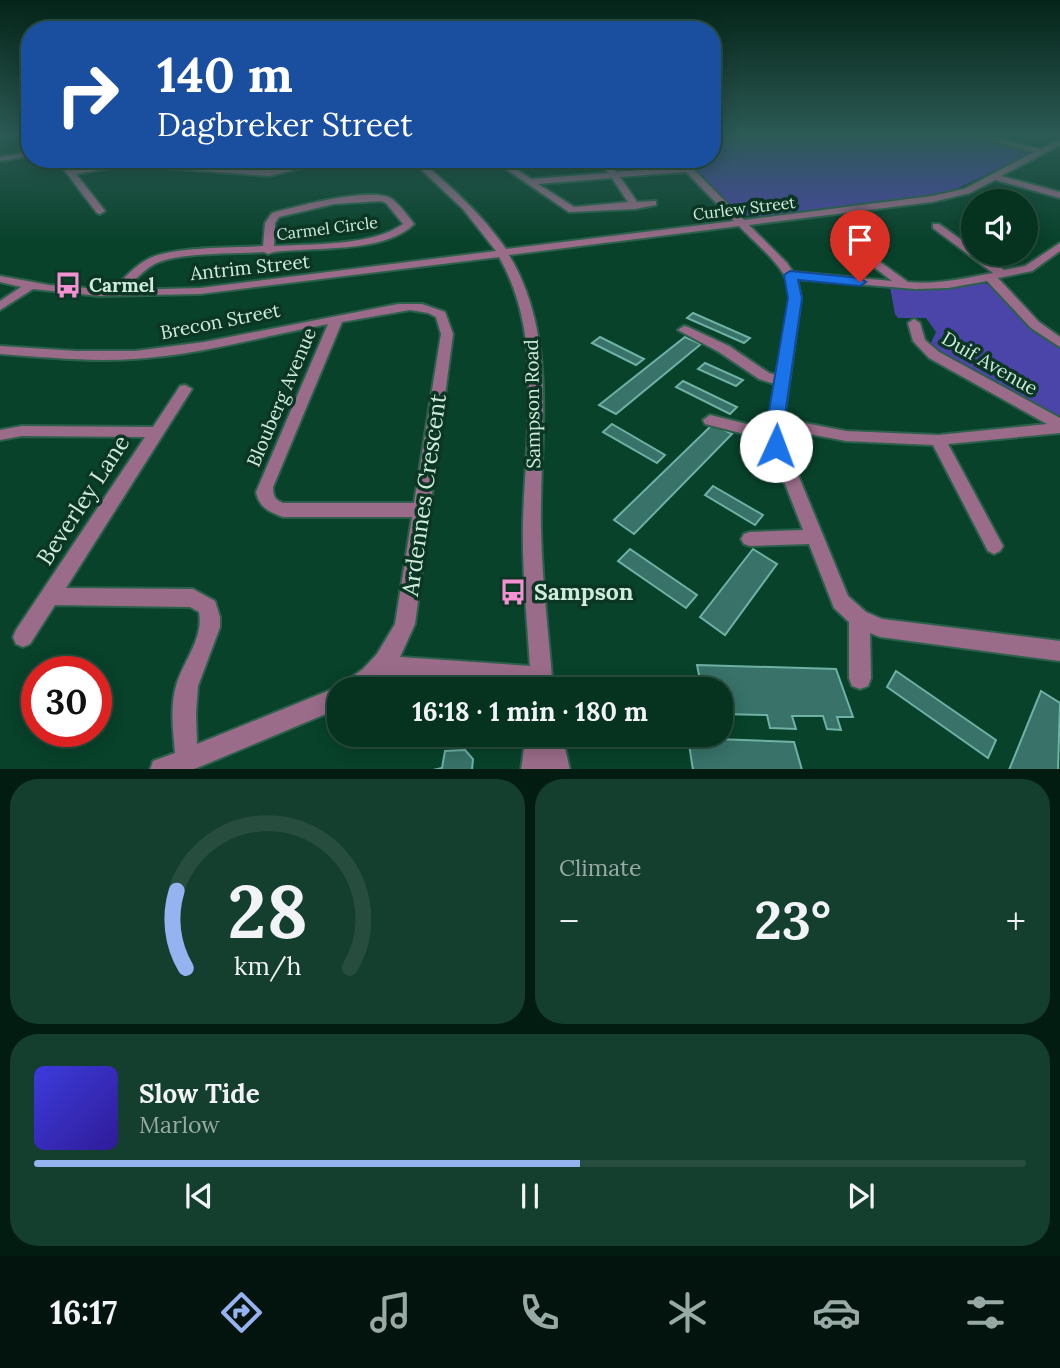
<!DOCTYPE html>
<meta charset="utf-8">
<style>
:root{--surface:#063220;--page:#143e2d;--text:#f1f3f6;--muted:#98aaa5;--line:#274d3e;--accent:#95b2f1}
body{margin:0;font-family:Lora,serif;background:var(--page);color:var(--text);height:100vh;display:flex;flex-direction:column;font-size:26px;white-space:nowrap}
*{box-sizing:border-box;margin:0}
p{font-size:23px;color:var(--muted)}
.icon{flex:none;width:38px;height:38px;fill:none;stroke:currentColor;stroke-width:2;stroke-linecap:round;stroke-linejoin:round}
.map{position:relative;height:769px;overflow:hidden}
.sheet{display:flex;flex-direction:column;gap:10px;padding:10px;background:#031c12;flex:1}
.sheet>*{flex:none}
.guide{position:absolute;left:21px;top:21px;width:700px;height:147px;border-radius:28px;box-shadow:0 4px 18px #0003,0 0 0 2px var(--line);background:#1a4fa0;color:#fff;overflow:hidden}
.buttons{position:absolute;left:961px;top:189px;display:grid;gap:14px}
.buttons a{display:grid;place-items:center;width:77px;height:77px;border-radius:50%;background:var(--surface);box-shadow:0 4px 18px #0003,0 0 0 2px var(--line);font-size:35px}
.speed{position:absolute;left:21px;top:656px;display:flex;gap:14px;font-size:35px;font-weight:700;text-align:center}
.speed>*{display:grid;place-content:center;width:91px;height:91px;border-radius:50%;background:var(--surface);box-shadow:0 4px 18px #0003,0 0 0 2px var(--line);line-height:1}
.speed .limit{border:10px solid #d22;background:#fff;color:#111}
.pin{position:absolute;display:grid;place-items:center;width:60px;height:60px;color:#fff;margin:-72px -30px;border-radius:50% 50% 50% 0;rotate:-45deg;box-shadow:0 0 7px #0007}
.pin .icon{rotate:45deg}
.me{position:absolute;width:77px;margin:-38px;rotate:2deg;stroke-linejoin:round;filter:drop-shadow(0 0 5px #0008)}
.turn{display:flex;align-items:center;gap:24px;height:147px;padding:0 21px;font-size:32px}
.turn .icon{width:91px;height:91px;stroke-width:2.5}
.turn b{display:block;font-size:49px;line-height:60px}
.big{font-size:52px;font-weight:700;line-height:1.1}
.sheet .card{flex:1;display:flex;flex-direction:column;justify-content:center;gap:10px;min-width:0;padding:0 24px;border-radius:28px;background:var(--page)}
.sheet .dial{align-items:center;gap:0}
.dial svg{height:182px;overflow:visible;fill:none;stroke:var(--line);stroke-width:7;stroke-linecap:round;text-anchor:middle}
.dial text{fill:var(--text);stroke:none}
.song{display:flex;align-items:center;gap:21px}
.cover{width:84px;height:84px;border-radius:10px;background:linear-gradient(135deg,hsl(240 70% 55%),hsl(250 70% 35%))}
.played{height:7px;border-radius:4px;background:linear-gradient(90deg,var(--accent) 55%,var(--line) 55%)}
.keys{display:flex;justify-content:space-around;direction:ltr}
.heat{display:flex;justify-content:space-between;align-items:center;font-size:38px;direction:ltr}
.sheet .tiles{flex:1;display:grid;gap:10px;grid-template-columns:1fr 1fr}
.card:last-child{grid-column:span 2}
.trip{position:absolute;left:327px;top:677px;width:406px;height:70px;border-radius:28px;background:var(--surface);box-shadow:0 4px 18px #0003,0 0 0 2px var(--line);font-weight:700;line-height:70px;text-align:center}
.tabs{display:flex;height:112px;justify-content:space-around;align-items:center;background:#02140d;color:var(--muted)}
.tabs .icon{width:49px;height:49px}
.tabs .current{color:var(--accent)}
.tabs b{font-size:32px;color:var(--text)}
.map>svg:first-child{display:block}
.green{fill:#4b45a9}
.building{fill:#387268;stroke:#6fb1a5;stroke-width:2}
.lines{fill:none;stroke-linecap:round;stroke-linejoin:round}
.minor-casing{stroke:#2c604b;stroke-width:4}
.minor{fill:#9a6c89;fill-rule:evenodd}
.route{fill:#1a73e8;stroke:#114b97;stroke-width:2}
.labels{text-anchor:middle;stroke-width:7;stroke-linejoin:round;paint-order:stroke}
.far-street-label{font-size:16px;fill:#d0ebdc;stroke:#0c3624}
.street-label{font-size:19px;fill:#d0ebdc;stroke:#0c3624}
.poi-label{font-size:19px;font-weight:bold;fill:#d0ebdc;stroke:#0c3624;text-anchor:start}
.near-street-label{font-size:23px;fill:#d0ebdc;stroke:#0c3624}
.near-poi-label{font-size:23px;font-weight:bold;fill:#d0ebdc;stroke:#0c3624;text-anchor:start}
</style>
<div class="map">
<svg width="1060" height="770" viewBox="0 0 1060 770">
<rect width="100%" height="100%" fill="#08422b"/>
<!-- green -->
<path class="green" d="M712,135H970L1031,153L946,194L757,218L738,213L686,159H712Z
M982,282L995,287L1030,327L1060,346V421L939,354L930,345L936,332L926,318H898L895,314L890,287L940,289Z"/>
<!-- building -->
<path class="building" d="M693,313L750,338L744,343L687,318Z
M600,337L644,359L636,365L592,343Z
M685,337L701,344L616,414L599,405Z
M705,363L743,380L736,386L698,369Z
M683,381L737,407L730,414L676,387Z
M612,424L665,455L657,463L603,432Z
M713,424L732,434L634,534L614,520Z
M713,486L763,515L755,525L705,495Z
M630,549L697,595L686,608L618,561Z
M753,549L777,564L725,635L700,617Z
M697,665L836,669L853,717H837L841,730L827,729L823,716H792L796,729L770,728L767,715L721,714V690H702Z
M896,671L996,740L988,758L887,687Z
M1041,691L1060,703L1058,770H1009Z
M688,738L794,742L802,770H693Z
M465,750L473,759L472,770H433L442,768L445,751Z"/>
<g class="lines">
<!-- minor casing -->
<g class="minor-casing">
<path id="minor" d="M972,135H982L1040,149L1060,140V145L1001,176L1060,192V198L995,180L970,193L932,202L749,225L787,263L793,272L892,281L840,241V237L844,236L908,282C937,285 965,278 993,273L933,228V224H939L973,248V254H981L1004,270L1025,266L1060,243V251L1032,271L998,278L1039,322L1060,337V347L1031,328L987,281L948,288L915,289L797,279L801,298L784,419L846,431L938,435L1047,424L929,358L913,341L908,323L914,319L920,323L925,340L939,352L1060,418V433L948,444L1003,546L1000,551L994,554L988,551L933,445L846,441L783,429L782,436L848,596L866,612L882,619L1060,641V661L880,637L870,633L871,678L868,686L860,689L852,686L849,678V622L834,608L809,544L750,546L744,544L741,539L744,534L750,532L803,530L768,440L705,424L703,420L710,415L767,429L775,384L759,379L719,352L678,330L684,326L688,327L729,346L769,373L776,375C780,354 793,302 788,284C783,265 753,241 739,226L509,255C559,338 539,437 541,529C542,583 549,636 553,690L385,677L372,690H340V708L192,770H150L153,761L175,753C173,731 170,707 176,686C183,661 204,639 199,612L190,607L55,605L30,644L23,647L16,644L13,637L16,630L145,437L22,436L0,440V430L22,426L153,427L180,386L185,385L192,389L66,588L193,589L215,601L220,617V627L198,686L196,713L197,744L340,686L343,687L345,682L363,669L377,654L395,624L412,517H283C269,512 259,507 256,492L328,324C264,336 200,355 134,359C89,362 44,357 0,354V346L77,351H135L204,342L398,304H422L445,312L453,334L415,624L400,657L530,666C527,619 522,571 523,523C525,435 545,337 499,257L200,294L99,296L33,289L0,310V301L21,287L0,282V276L49,285L112,290C124,279 135,265 150,258C176,246 233,248 263,246L265,223L272,213C294,207 373,186 392,199C400,205 408,216 414,224C389,249 333,248 300,250C290,251 277,250 268,254L264,252C234,254 186,252 159,262C146,267 135,280 125,290L200,288L496,251L463,209L410,159H419C451,187 482,214 506,249L734,221L686,172L620,177L637,202L656,201V205L635,209L569,212L491,159H501L531,179L608,173L599,159H607L616,172L681,167L674,159H683L744,220L932,196L964,189L1034,152ZM612,178L628,202L574,207L538,184ZM381,201L386,203L403,224C373,246 311,244 274,246L275,223L279,217L334,204ZM410,310L428,313L436,317L441,334L414,503H283C275,500 273,496 273,487L342,322Z
M30,152V156L0,161V157Z
M56,159H64L72,169L128,161L269,170L321,159H337L269,176L128,165L76,174L105,211L100,214L97,213Z
M526,735H562L570,770H521Z"/>
</g>
<!-- minor -->
<use href="#minor" class="minor"/>
</g>
<!-- sky -->
<linearGradient id="sky" x2="0" y2="1"><stop stop-color="#042418"/><stop offset="0.56" stop-color="#2c5a55"/><stop offset="1" stop-color="#2c5a55" stop-opacity="0"/></linearGradient>
<rect width="1060" height="242" fill="url(#sky)"/>
<!-- route -->
<path class="route" d="M790,271L860,278L866,282L860,286L798,280L802,298L783,429L785,446L776,452L767,446L766,429L788,298L784,275Z"/>
<!-- icons -->
<defs>
<g id="bus-bare" transform="scale(2.1)"><path d="M-5-6H5V4H4V6H2V4H-2V6H-4V4H-5ZM-3.5-4V0h7V-4ZM-3.5 1.2v1.5H-2V1.2ZM2 1.2v1.5H3.5V1.2Z" fill="#f491d3" stroke="#0c3624" stroke-width="2.5" paint-order="stroke"/></g>
</defs>
<g fill-rule="evenodd">
<use href="#bus-bare" x="68" y="285"/>
<use href="#bus-bare" x="513" y="592"/>
</g>
<g class="labels">
<!-- far-street labels -->
<g class="far-street-label">
<text transform="translate(744 208) rotate(-7)" y="6">Curlew Street</text>
<text transform="translate(327 228) rotate(-7)" y="6">Carmel Circle</text>
</g>
<!-- street labels -->
<g class="street-label">
<text transform="translate(250 267) rotate(-6)" y="7">Antrim Street</text>
<text transform="translate(220 321) rotate(-11)" y="7">Brecon Street</text>
<text transform="translate(990 363) rotate(30)" y="7">Duif Avenue</text>
<text transform="translate(281 397) rotate(-67)" y="7">Blouberg Avenue</text>
<text transform="translate(532 404) rotate(-91)" y="7">Sampson Road</text>
</g>
<!-- poi labels -->
<g class="poi-label">
<text x="89" y="292">Carmel</text>
</g>
<!-- near-street labels -->
<g class="near-street-label">
<text transform="translate(424 495) rotate(-82)" y="8">Ardennes Crescent</text>
<text transform="translate(83 500) rotate(-57)" y="8">Beverley Lane</text>
</g>
<!-- near-poi labels -->
<g class="near-poi-label">
<text x="534" y="600">Sampson</text>
</g>
</g>
</svg>
<div class="buttons">
<a><svg class="icon" aria-label="sound" viewBox="0 0 24 24"><path d="M4 9h4l5-4v14l-5-4H4zM17 9q2 3 0 6"/></svg></a>
</div>
<div class="speed"><div class="limit">30</div></div>
<div class="pin" style="left:860px;top:282px;background:#d93025"><svg class="icon" aria-label="arrive" viewBox="0 0 24 24"><path d="M6 21V4h12l-3 4 3 4H6"/></svg></div>
<svg class="me" style="left:776px;top:446px" viewBox="-20 -20 40 40"><circle r="19" fill="#fff"/><path d="M0-13L10 11 0 6-10 11z" fill="#1a73e8"/></svg>
<div class="trip">16:18 · 1 min · 180 m</div>
<div class="guide">
<div class="turn"><svg class="icon" aria-label="right" viewBox="0 0 24 24"><path d="M7 20v-9h11M14 6l5 5-5 5"/></svg><div><b>140 m</b>Dagbreker Street</div></div>
</div>
</div>
<section class="sheet">
<div class="tiles">
<div class="card dial"><svg viewBox="0 0 100 80">
<path d="M14 69A42 42 0 1 1 86 69"/>
<path d="M14 69A42 42 0 0 1 10 35" stroke="#95b2f1"/>
<text x="50" y="56" font-size="32" font-weight="700">28</text>
<text x="50" y="72" font-size="11">km/h</text>
</svg></div>
<div class="card"><p>Climate</p>
<div class="heat"><a>−</a><b class="big">23°</b><a>+</a></div>
</div>
<div class="card">
<div class="song"><i class="cover"></i><div><b>Slow Tide</b><p>Marlow</p></div></div>
<div class="played"></div>
<div class="keys"><svg class="icon" aria-label="previous" viewBox="0 0 24 24"><path d="M18 5L8 12l10 7zM5 5v14"/></svg><svg class="icon" aria-label="pause" viewBox="0 0 24 24"><path d="M8 5v14M16 5v14"/></svg><svg class="icon" aria-label="next" viewBox="0 0 24 24"><path d="M6 5l10 7-10 7zM19 5v14"/></svg></div>
</div>
</div>
</section>
<nav class="tabs">
<b>16:17</b>
<svg class="icon current" aria-label="directions" viewBox="0 0 24 24"><path d="M12 3l9 9-9 9-9-9zM9 14v-3h6M13 9l2 2-2 2"/></svg>
<svg class="icon" aria-label="music" viewBox="0 0 24 24"><path d="M9 18V5l10-2v13"/><circle cx="6" cy="18" r="3"/><circle cx="16" cy="16" r="3"/></svg>
<svg class="icon" aria-label="phone" viewBox="0 0 24 24"><path d="M5 4h4l2 5-3 2q2 4 5 5l2-3 5 2v4C11 20 4 13 5 4z"/></svg>
<svg class="icon" aria-label="climate" viewBox="0 0 24 24"><path d="M12 3v18M4 7l16 10M4 17L20 7"/></svg>
<svg class="icon" aria-label="car" viewBox="0 0 24 24"><path d="M5 17H2v-5l4-1 3-4h7l3 4 3 1v5h-3M9 17h6M6 11h13"/><circle cx="7" cy="17" r="2"/><circle cx="17" cy="17" r="2"/></svg>
<svg class="icon" aria-label="filters" viewBox="0 0 24 24"><path d="M4 7h16M4 17h16"/><circle cx="9" cy="7" r="2"/><circle cx="15" cy="17" r="2"/></svg>
</nav>
